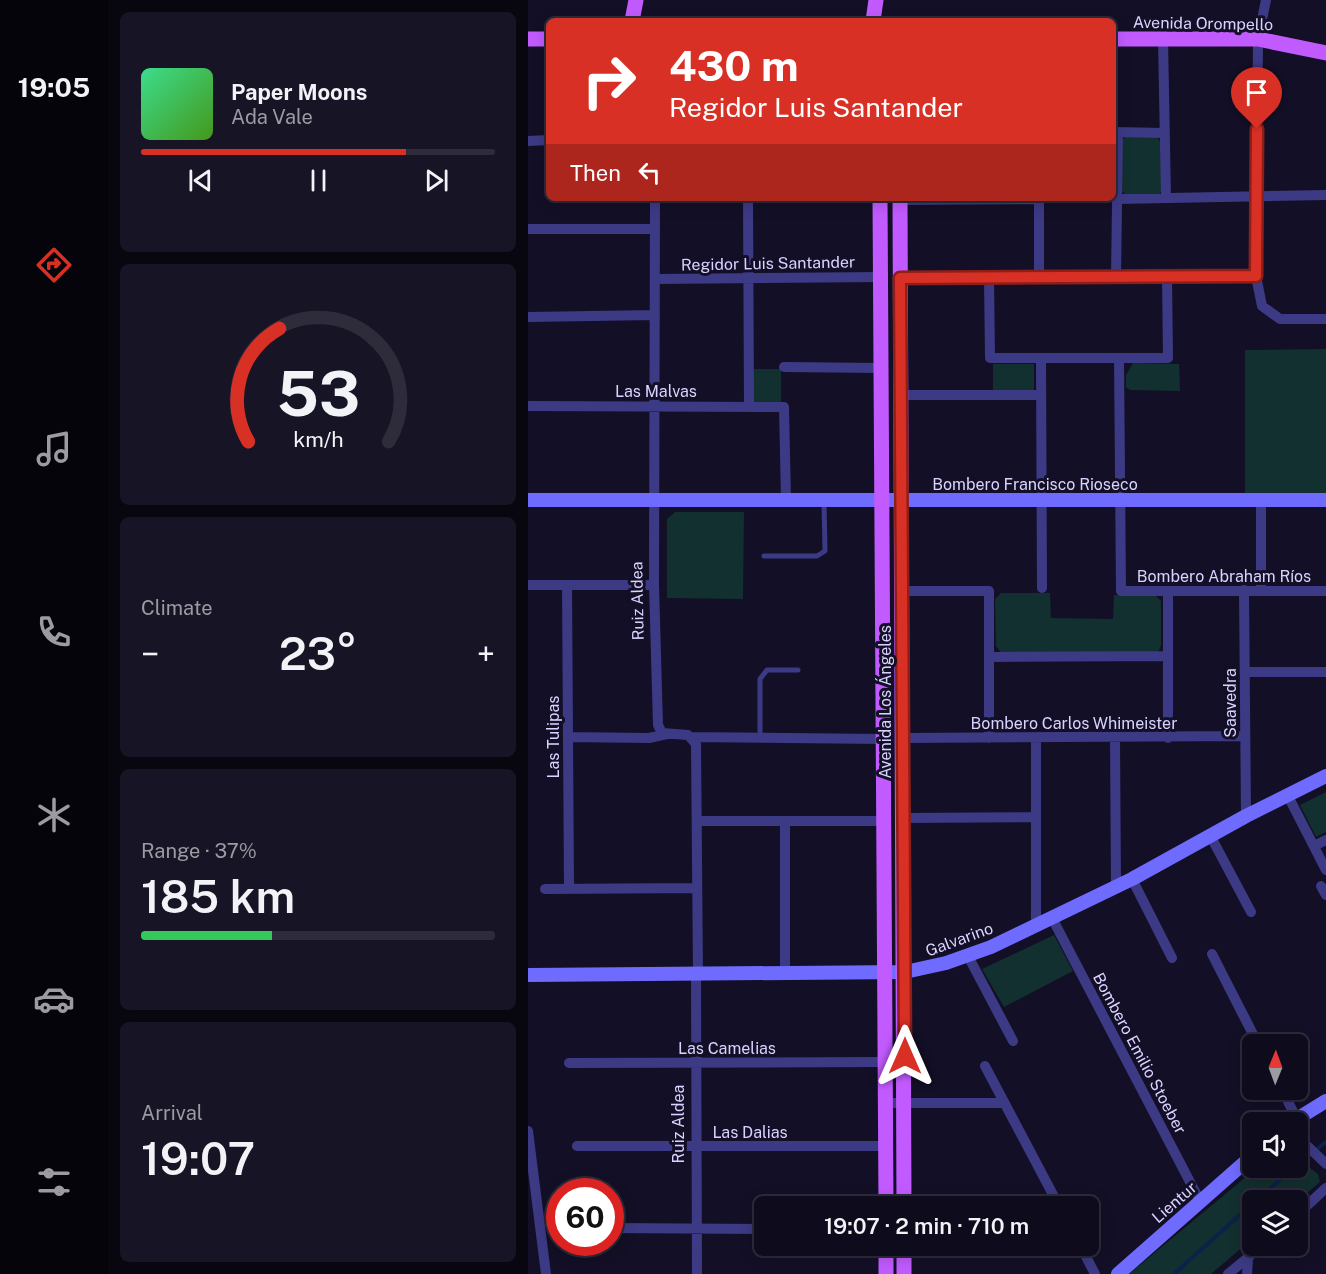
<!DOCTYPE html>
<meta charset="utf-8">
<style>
:root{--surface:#0e0b1c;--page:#171425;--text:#f1f3f6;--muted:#9b9ba3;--line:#2e2b3b;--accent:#d93025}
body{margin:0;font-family:"Public Sans",sans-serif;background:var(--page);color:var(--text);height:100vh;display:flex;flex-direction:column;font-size:22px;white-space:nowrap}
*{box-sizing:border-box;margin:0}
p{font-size:20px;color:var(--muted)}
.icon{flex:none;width:33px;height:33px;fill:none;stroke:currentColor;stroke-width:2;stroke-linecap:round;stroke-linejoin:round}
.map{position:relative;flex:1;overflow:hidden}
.details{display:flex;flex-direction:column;gap:12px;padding:12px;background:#08060f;width:420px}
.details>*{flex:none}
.guide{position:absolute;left:18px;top:18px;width:570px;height:183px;border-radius:9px;box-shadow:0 3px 15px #0003,0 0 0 2px var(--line);background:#d93025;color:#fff;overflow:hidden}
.needle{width:39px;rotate:1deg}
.buttons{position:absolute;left:714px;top:1034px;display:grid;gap:12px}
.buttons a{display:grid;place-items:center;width:66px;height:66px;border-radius:9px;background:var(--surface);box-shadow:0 3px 15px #0003,0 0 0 2px var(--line);font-size:30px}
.speed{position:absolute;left:18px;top:1178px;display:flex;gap:12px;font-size:30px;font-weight:700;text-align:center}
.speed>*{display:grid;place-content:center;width:78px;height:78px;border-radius:50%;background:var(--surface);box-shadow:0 3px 15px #0003,0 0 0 2px var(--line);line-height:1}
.speed .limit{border:9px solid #d22;background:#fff;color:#111}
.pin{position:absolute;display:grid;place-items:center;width:51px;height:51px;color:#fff;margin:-62px -26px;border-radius:50% 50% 50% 0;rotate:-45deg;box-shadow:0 0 6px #0007}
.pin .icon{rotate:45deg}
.me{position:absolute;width:66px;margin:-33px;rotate:0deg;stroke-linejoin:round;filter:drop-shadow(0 0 4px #0008)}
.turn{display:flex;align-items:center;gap:21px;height:126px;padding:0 24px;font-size:27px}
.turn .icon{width:78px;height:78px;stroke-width:2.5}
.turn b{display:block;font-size:42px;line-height:51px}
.then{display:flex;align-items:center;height:57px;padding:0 24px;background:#0003;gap:12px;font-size:22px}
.big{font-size:45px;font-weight:600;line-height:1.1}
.details .tile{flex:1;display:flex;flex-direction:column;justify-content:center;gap:9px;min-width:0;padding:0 21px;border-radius:9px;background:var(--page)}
.details .dial{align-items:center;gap:0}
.dial svg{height:156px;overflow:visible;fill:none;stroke:var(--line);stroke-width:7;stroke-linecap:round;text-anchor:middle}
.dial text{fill:var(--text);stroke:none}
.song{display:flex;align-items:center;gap:18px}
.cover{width:72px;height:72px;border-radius:9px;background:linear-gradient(135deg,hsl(150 70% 55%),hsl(100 70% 35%))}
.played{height:6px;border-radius:3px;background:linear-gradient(90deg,var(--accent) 75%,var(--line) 75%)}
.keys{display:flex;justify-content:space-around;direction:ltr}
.heat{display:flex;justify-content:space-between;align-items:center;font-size:33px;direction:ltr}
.charge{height:9px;border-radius:4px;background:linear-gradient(90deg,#34c759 37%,var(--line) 0)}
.trip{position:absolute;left:226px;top:1196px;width:345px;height:60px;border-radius:9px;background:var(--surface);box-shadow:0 3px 15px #0003,0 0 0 2px var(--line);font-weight:600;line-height:60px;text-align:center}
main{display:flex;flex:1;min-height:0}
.tab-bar{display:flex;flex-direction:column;width:108px;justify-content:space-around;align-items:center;background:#06040b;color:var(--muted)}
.tab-bar .icon{width:42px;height:42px}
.tab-bar .on{color:var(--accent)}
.tab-bar b{font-size:27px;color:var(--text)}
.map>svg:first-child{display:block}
.green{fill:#12302f}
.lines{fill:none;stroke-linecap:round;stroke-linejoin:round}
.stream{stroke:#0c2248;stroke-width:4}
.lane{stroke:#3d3a85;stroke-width:5}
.street{stroke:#3d3a85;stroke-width:10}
.secondary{stroke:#6f6bff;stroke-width:14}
.primary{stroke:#c25bff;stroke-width:15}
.route-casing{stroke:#8d1f18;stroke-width:15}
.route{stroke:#d93025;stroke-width:10}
.labels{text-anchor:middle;stroke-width:6;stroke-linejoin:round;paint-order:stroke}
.street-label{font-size:16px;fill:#d9d4ff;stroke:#130f26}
</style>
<main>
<nav class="tab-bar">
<b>19:05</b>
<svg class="icon on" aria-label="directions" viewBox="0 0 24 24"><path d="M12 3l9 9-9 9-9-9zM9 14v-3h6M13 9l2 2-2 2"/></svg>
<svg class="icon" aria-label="music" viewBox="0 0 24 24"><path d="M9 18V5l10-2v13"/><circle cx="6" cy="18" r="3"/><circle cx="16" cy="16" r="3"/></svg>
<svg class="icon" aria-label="phone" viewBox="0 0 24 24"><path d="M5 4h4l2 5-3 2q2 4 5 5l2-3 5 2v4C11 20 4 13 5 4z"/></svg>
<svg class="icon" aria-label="climate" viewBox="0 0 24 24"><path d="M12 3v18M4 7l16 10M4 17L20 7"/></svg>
<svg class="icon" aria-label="car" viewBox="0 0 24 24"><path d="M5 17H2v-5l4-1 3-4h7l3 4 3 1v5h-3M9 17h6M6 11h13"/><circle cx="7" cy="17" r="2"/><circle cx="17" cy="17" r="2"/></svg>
<svg class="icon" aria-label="filters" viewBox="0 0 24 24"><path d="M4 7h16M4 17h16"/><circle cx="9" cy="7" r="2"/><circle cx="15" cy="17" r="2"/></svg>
</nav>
<section class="details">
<div class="tile">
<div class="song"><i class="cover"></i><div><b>Paper Moons</b><p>Ada Vale</p></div></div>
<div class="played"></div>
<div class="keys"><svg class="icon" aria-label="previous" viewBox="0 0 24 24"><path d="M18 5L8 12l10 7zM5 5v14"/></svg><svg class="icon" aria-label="pause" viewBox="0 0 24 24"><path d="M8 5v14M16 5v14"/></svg><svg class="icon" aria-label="next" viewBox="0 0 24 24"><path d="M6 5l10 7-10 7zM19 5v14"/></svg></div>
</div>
<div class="tile dial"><svg viewBox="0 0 100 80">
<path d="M14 69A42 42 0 1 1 86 69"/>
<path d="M14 69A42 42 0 0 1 30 11" stroke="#d93025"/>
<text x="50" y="56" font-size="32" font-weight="700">53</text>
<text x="50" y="72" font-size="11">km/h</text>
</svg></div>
<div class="tile"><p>Climate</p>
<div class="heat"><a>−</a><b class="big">23°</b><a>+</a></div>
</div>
<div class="tile"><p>Range · 37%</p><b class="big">185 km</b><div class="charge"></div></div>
<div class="tile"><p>Arrival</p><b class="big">19:07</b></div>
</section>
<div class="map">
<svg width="798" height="1274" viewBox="0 0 798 1274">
<rect width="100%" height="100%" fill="#130f26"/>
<!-- green -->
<path class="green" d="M597,137H629L634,145V191L629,196H599L594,191V140Z
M798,349V493H717V350Z
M605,363L651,364L652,391L602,390L598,387V375Z
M465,364H506V390L465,391Z
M224,369H253V404H224Z
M147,512H216L215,599L139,598V519Z
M473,593H522L523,618L585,619L586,595H627L633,601V645L630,653L474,654L468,646L467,599Z
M798,792V832L788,837L772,805Z
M526,935L545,971L476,1007L454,969Z
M770,1159L790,1174L792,1182L770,1201L724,1200V1239L683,1274H601L730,1167H770Z"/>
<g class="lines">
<!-- stream -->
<path class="stream" d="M770,1164L798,1142
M729,1200L766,1167
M646,1274L724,1204"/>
<!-- lane -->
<path class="lane" d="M236,556H289L297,551L296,502
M232,737V679L239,670H270"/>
<!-- street -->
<path class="street" d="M738,0L730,39L728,276L734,306L752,319H798
M635,39L638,198
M585,132L637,133
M0,141L21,140
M127,198L126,585L130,725L134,733L160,735L168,744L170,974
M220,198L221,407
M589,199L798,195
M372,200L511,199V278
M0,229H127
M588,277L590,132
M372,278L728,276
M461,278L462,358H640L639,277
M127,279L354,277
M0,317L127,315
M513,358L514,588
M591,358L593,591H798
M256,367L354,368
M373,395H513
M0,406L256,407L258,500
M733,500V591
M0,585H126
M39,585L41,888
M716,590L718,816
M375,591H461V738
M461,657L639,656
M717,672H798
M40,737L121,738L139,734
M163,737L356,739
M375,738L717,736
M508,738V924
M587,738L588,885
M640,738V592
M760,796L798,870
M375,818L507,817
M169,821H356
M257,822V973
M683,837L723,912
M786,846L798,840
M604,879L644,958
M793,886L798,895
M17,889L169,888
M524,918L672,1201
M684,954L730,1044
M440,956L485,1041
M168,974L169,1274
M41,1063L357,1062
M457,1066L531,1206
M754,1089L768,1118
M357,1103H476
M0,1131L18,1274
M770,1137L798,1164
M49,1146H358
M770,1214L798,1188
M82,1228L237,1229
M552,1245L567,1274
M700,1274L735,1245
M719,1274L720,1259"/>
<!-- secondary -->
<path class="secondary" d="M0,500H798
M0,975L377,972L418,963L463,947L604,879L718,816L798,776
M764,1122L798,1101
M590,1274L724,1156"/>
<!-- primary -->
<path class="primary" d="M104,21L108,0
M345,21L348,0
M0,39H21
M585,39H730L798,53
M352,198L358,1206
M372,198L376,1206
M358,1245V1274
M376,1274V1245"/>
</g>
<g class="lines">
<!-- route casing -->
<g class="route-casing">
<path id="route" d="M377,1056L372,278L728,276L729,129"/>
</g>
<!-- route -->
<use href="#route" class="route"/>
</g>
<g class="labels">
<!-- street labels -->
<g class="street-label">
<text transform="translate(675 23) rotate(1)" y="6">Avenida Orompello</text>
<text transform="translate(240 263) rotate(-1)" y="6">Regidor Luis Santander</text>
<text x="128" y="397">Las Malvas</text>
<text x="507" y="490">Bombero Francisco Rioseco</text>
<text x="696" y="582">Bombero Abraham Ríos</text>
<text transform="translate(109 601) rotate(-91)" y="6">Ruiz Aldea</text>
<text transform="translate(357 702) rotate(-90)" y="6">Avenida Los Ángeles</text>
<text transform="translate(702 703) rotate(-90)" y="6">Saavedra</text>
<text x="546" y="729">Bombero Carlos Whimeister</text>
<text transform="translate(25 737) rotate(-90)" y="6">Las Tulipas</text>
<text transform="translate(431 939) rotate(-20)" y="6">Galvarino</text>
<text x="199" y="1054">Las Camelias</text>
<text transform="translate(612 1053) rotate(62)" y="6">Bombero Emilio Stoeber</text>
<text transform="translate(150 1124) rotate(-90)" y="6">Ruiz Aldea</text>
<text x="222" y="1138">Las Dalias</text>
<text transform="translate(646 1202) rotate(-41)" y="6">Lientur</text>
</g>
</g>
</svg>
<div class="buttons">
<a><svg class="needle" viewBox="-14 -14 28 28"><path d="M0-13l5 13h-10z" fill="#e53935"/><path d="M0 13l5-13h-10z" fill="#9b9ba3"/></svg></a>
<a><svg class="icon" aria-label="sound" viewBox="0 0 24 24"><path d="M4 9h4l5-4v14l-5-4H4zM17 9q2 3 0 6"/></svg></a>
<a><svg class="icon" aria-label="layers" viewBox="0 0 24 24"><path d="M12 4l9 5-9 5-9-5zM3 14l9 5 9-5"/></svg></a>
</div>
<div class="speed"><div class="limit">60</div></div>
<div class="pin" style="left:729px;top:129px;background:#d93025"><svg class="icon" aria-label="arrive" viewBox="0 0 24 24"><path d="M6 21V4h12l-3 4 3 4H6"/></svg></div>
<svg class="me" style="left:377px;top:1056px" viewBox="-20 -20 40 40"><path d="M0-17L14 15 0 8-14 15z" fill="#d93025" stroke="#fff" stroke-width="4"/></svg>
<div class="trip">19:07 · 2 min · 710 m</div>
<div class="guide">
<div class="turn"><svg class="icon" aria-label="right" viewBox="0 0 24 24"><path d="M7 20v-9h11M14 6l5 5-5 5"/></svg><div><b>430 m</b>Regidor Luis Santander</div></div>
<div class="then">Then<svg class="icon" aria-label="left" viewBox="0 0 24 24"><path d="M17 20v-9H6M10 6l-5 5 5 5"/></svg></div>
</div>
</div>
</main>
